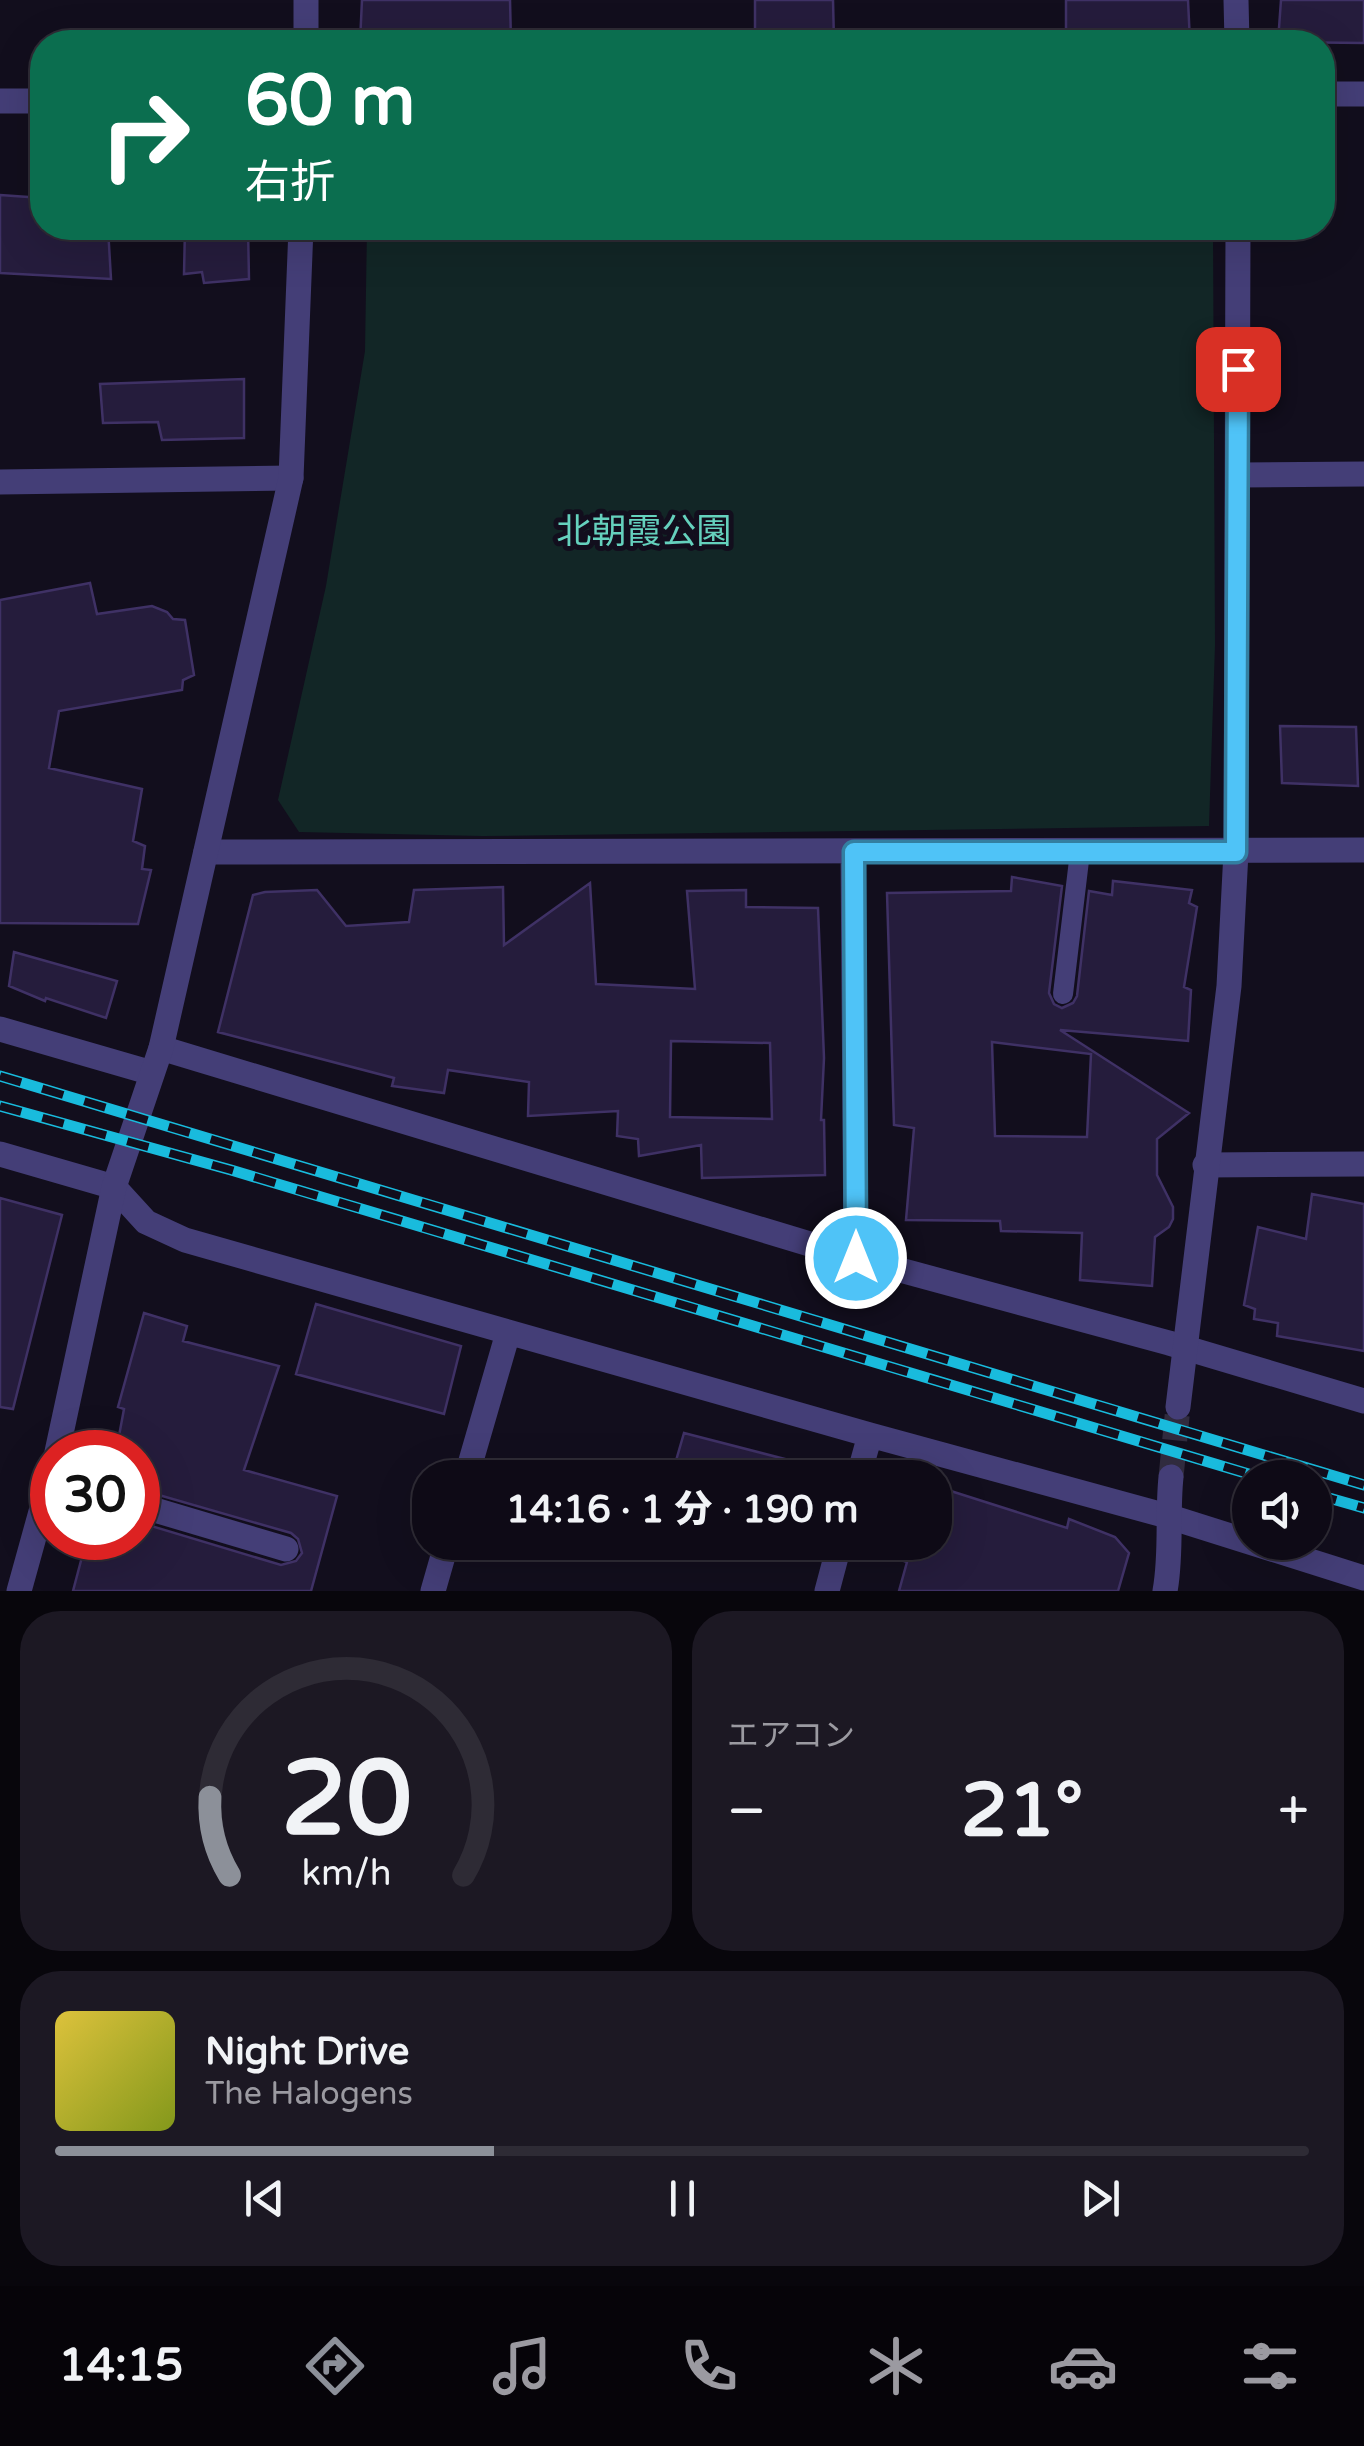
<!DOCTYPE html>
<html lang="ja">
<meta charset="utf-8">
<style>
:root{--surface:#0e0a16;--page:#1c1823;--text:#f1f3f6;--muted:#9b9aa1;--line:#2e2b35;--accent:#8c9099}
body{margin:0;font-family:"Varela Round","Noto Sans JP",sans-serif;background:var(--page);color:var(--text);height:100vh;display:flex;flex-direction:column;font-size:38px;white-space:nowrap}
*{box-sizing:border-box;margin:0}
p{font-size:32px;color:var(--muted)}
.icon{flex:none;width:55px;height:55px;fill:none;stroke:currentColor;stroke-width:2;stroke-linecap:round;stroke-linejoin:round}
.map{position:relative;height:1591px;overflow:hidden}
.drawer{display:flex;flex-direction:column;gap:20px;padding:20px;background:#08060c;flex:1}
.drawer>*{flex:none}
.banner{position:absolute;left:30px;top:30px;width:1305px;height:210px;border-radius:40px;box-shadow:0 10px 40px #0002,0 0 0 2px var(--line);background:#0b6e4f;color:#fff;overflow:hidden}
.buttons{position:absolute;left:1232px;top:1460px;display:grid;gap:20px}
.buttons a{display:grid;place-items:center;width:100px;height:100px;border-radius:50%;background:var(--surface);box-shadow:0 10px 40px #0002,0 0 0 2px var(--line);font-size:50px}
.speed{position:absolute;left:30px;top:1430px;display:flex;gap:20px;font-size:50px;font-weight:700;text-align:center}
.speed>*{display:grid;place-content:center;width:130px;height:130px;border-radius:50%;background:var(--surface);box-shadow:0 10px 40px #0002,0 0 0 2px var(--line);line-height:1}
.speed .limit{border:15px solid #d22;background:#fff;color:#111}
.pin{position:absolute;display:grid;place-items:center;width:85px;height:85px;color:#fff;margin:-42px;border-radius:20px;box-shadow:0 5px 15px #0006}
.me{position:absolute;width:110px;margin:-55px;rotate:0deg;stroke-linejoin:round;filter:drop-shadow(0 0 8px #0008)}
.turn{display:flex;align-items:center;gap:35px;height:210px;padding:0 50px;font-size:45px}
.turn .icon{width:130px;height:130px;stroke-width:2.5}
.turn b{display:block;font-size:70px;line-height:85px}
.big{font-size:75px;font-weight:800;line-height:1.1}
.drawer .widget{flex:1;display:flex;flex-direction:column;justify-content:center;gap:15px;min-width:0;padding:0 35px;border-radius:40px;background:var(--page)}
.drawer .dial{align-items:center;gap:0}
.dial svg{height:260px;overflow:visible;fill:none;stroke:var(--line);stroke-width:7;stroke-linecap:round;text-anchor:middle}
.dial text{fill:var(--text);stroke:none}
.song{display:flex;align-items:center;gap:30px}
.cover{width:120px;height:120px;border-radius:15px;background:linear-gradient(135deg,hsl(50 70% 55%),hsl(70 70% 35%))}
.played{height:10px;border-radius:5px;background:linear-gradient(90deg,var(--accent) 35%,var(--line) 35%)}
.keys{display:flex;justify-content:space-around;direction:ltr}
.heat{display:flex;justify-content:space-between;align-items:center;font-size:55px;direction:ltr}
.drawer .tiles{flex:1;display:grid;gap:20px;grid-template-columns:1fr 1fr}
.widget:last-child{grid-column:span 2}
.trip{position:absolute;left:412px;top:1460px;width:540px;height:100px;border-radius:40px;background:var(--surface);box-shadow:0 10px 40px #0002,0 0 0 2px var(--line);font-weight:800;line-height:100px;text-align:center}
.dock{display:flex;height:160px;justify-content:space-around;align-items:center;background:#060409;color:var(--muted)}
.dock .icon{width:70px;height:70px}
.dock .current{color:var(--accent)}
.dock b{font-size:45px;color:var(--text)}
.map>svg:first-child{display:block}
.green{fill:#122626}
.building{fill:#251c3c;stroke:#3f3165;stroke-width:2.5;fill-rule:evenodd}
.lines{fill:none;stroke-linecap:round;stroke-linejoin:round}
.tertiary-tunnel{stroke:#302b3e;stroke-width:25;stroke-dasharray:25 12;stroke-linecap:butt}
.service{stroke:#443e77;stroke-width:20}
.minor{stroke:#443e77;stroke-width:25}
.tertiary{stroke:#443e77;stroke-width:25}
.rail-casing{stroke:#19bbdd;stroke-width:11}
.rail{stroke:#120e1d;stroke-width:8;stroke-dasharray:22;stroke-linecap:butt}
.route-casing{stroke:#337fa1;stroke-width:25}
.route{stroke:#4fc3f7;stroke-width:18}
.labels{text-anchor:middle;stroke-width:10;stroke-linejoin:round;paint-order:stroke}
.park-label{font-size:35px;fill:#65d1bd;stroke:#120e1d}
</style>
<div class="map">
<svg width="1364" height="1591" viewBox="0 0 1364 1591">
<rect width="100%" height="100%" fill="#120e1d"/>
<!-- green -->
<path class="green" d="M367,228H1213L1215,645L1209,826L483,836L299,832L278,800L326,586L365,351Z"/>
<!-- building -->
<path class="building" d="M362,0H510L511,42H360Z
M755,0H833L834,42H755Z
M1066,0H1188L1190,42H1066Z
M1281,0H1364V43L1278,42Z
M0,195L42,198V228H108L111,279L0,273Z
M185,228H248L249,279L204,283L202,272L184,274Z
M244,379V438L162,440L158,422L103,423L100,384Z
M90,583L97,614L152,606L167,612L173,619L185,620L194,675L183,680L182,690L59,711L49,768L142,789L133,841L145,846L142,869L151,870L138,924L0,923V600Z
M1280,726L1356,727L1358,786L1282,783Z
M1012,877L1062,886L1049,993L1054,1004L1062,1008L1073,1003L1077,996L1089,891L1112,895L1113,881L1192,890L1189,903L1197,907L1184,987L1191,990L1188,1041L1060,1030L1189,1113L1157,1139V1175L1173,1207V1219L1169,1227L1155,1237L1152,1286L1080,1280L1082,1233L1001,1231L1000,1221L906,1220L914,1128L894,1125L887,893L1011,891ZM992,1042L1091,1054L1087,1137L995,1136Z
M590,883L596,984L695,989L687,891L746,890V907L818,908L824,1058L821,1120H824L825,1175L702,1178L701,1145L639,1156L638,1139L617,1136L618,1111L528,1116L529,1082L448,1070L444,1093L392,1086L394,1078L218,1032L253,895L265,892L317,890L346,926L409,922L414,890L503,887L504,945ZM671,1041L770,1043L772,1119L670,1117Z
M14,952L117,981L106,1018L46,998L45,1001L9,986Z
M1312,1194L1364,1204V1351L1277,1336L1278,1323L1254,1319L1255,1309L1244,1305L1258,1227L1306,1239Z
M0,1198L62,1215L13,1409L0,1407Z
M316,1304L461,1346L444,1414L296,1374Z
M144,1313L187,1326L183,1341L279,1366L244,1470L337,1496L311,1591H73L87,1538H138V1522L281,1565L296,1561L302,1553L298,1539L291,1533L138,1489V1452H116L124,1409L118,1407Z
M684,1433L808,1465L807,1478H671Z
M935,1486L1067,1528L1069,1519L1115,1537L1129,1553L1118,1591H899L907,1562L872,1550L875,1542H935Z"/>
<g class="lines">
<!-- tertiary-tunnel -->
<path class="tertiary-tunnel" d="M1171,1477L1178,1407"/>
<!-- service -->
<path class="service" d="M1063,994L1080,852"/>
<!-- minor -->
<path class="minor" d="M0,101H42
M1239,475L1364,474
M0,482L291,478
M853,851L856,1258
M206,852L1364,850
M0,1029L152,1073
M161,1048L856,1258L1169,1343L1364,1401
M0,1154L114,1187L146,1222L185,1240L870,1435L1167,1516L1364,1578
M1205,1165L1364,1164
M466,1478L508,1333
M858,1478L870,1435
M138,1505L286,1549
M433,1591L447,1542
M827,1591L840,1542"/>
<!-- tertiary -->
<path class="tertiary" d="M1236,0L1237,42
M306,42V0
M1322,94H1364
M1178,1407L1229,986L1236,852L1238,228
M57,1452L114,1187L161,1048L291,478L301,228
M19,1591L52,1472
M1165,1591C1172,1553 1167,1515 1171,1477"/>
<!-- rail casing -->
<g class="rail-casing">
<path id="rail" d="M0,1076L1364,1485
M0,1106L231,1170L1262,1478
M1315,1494L1364,1508"/>
</g>
<!-- rail -->
<use href="#rail" class="rail"/>
</g>
<g class="lines">
<!-- route casing -->
<g class="route-casing">
<path id="route" d="M856,1258L854,852H1236L1238,369"/>
</g>
<!-- route -->
<use href="#route" class="route"/>
</g>
<g class="labels">
<!-- park labels -->
<g class="park-label">
<text x="644" y="543">北朝霞公園</text>
</g>
</g>
</svg>
<div class="buttons">
<a><svg class="icon" aria-label="sound" viewBox="0 0 24 24"><path d="M4 9h4l5-4v14l-5-4H4zM17 9q2 3 0 6"/></svg></a>
</div>
<div class="speed"><div class="limit">30</div></div>
<div class="pin" style="left:1238px;top:369px;background:#d93025"><svg class="icon" aria-label="arrive" viewBox="0 0 24 24"><path d="M6 21V4h12l-3 4 3 4H6"/></svg></div>
<svg class="me" style="left:856px;top:1258px" viewBox="-20 -20 40 40"><circle r="17" fill="#4fc3f7" stroke="#fff" stroke-width="3"/><path d="M0-11L8 9 0 5-8 9z" fill="#fff"/></svg>
<div class="trip">14:16 · 1 分 · 190 m</div>
<div class="banner">
<div class="turn"><svg class="icon" aria-label="right" viewBox="0 0 24 24"><path d="M7 20v-9h11M14 6l5 5-5 5"/></svg><div><b>60 m</b>右折</div></div>
</div>
</div>
<section class="drawer">
<div class="tiles">
<div class="widget dial"><svg viewBox="0 0 100 80">
<path d="M14 69A42 42 0 1 1 86 69"/>
<path d="M14 69A42 42 0 0 1 8 45" stroke="#8c9099"/>
<text x="50" y="56" font-size="32" font-weight="700">20</text>
<text x="50" y="72" font-size="11">km/h</text>
</svg></div>
<div class="widget"><p>エアコン</p>
<div class="heat"><a>−</a><b class="big">21°</b><a>+</a></div>
</div>
<div class="widget">
<div class="song"><i class="cover"></i><div><b>Night Drive</b><p>The Halogens</p></div></div>
<div class="played"></div>
<div class="keys"><svg class="icon" aria-label="previous" viewBox="0 0 24 24"><path d="M18 5L8 12l10 7zM5 5v14"/></svg><svg class="icon" aria-label="pause" viewBox="0 0 24 24"><path d="M8 5v14M16 5v14"/></svg><svg class="icon" aria-label="next" viewBox="0 0 24 24"><path d="M6 5l10 7-10 7zM19 5v14"/></svg></div>
</div>
</div>
</section>
<nav class="dock">
<b>14:15</b>
<svg class="icon current" aria-label="directions" viewBox="0 0 24 24"><path d="M12 3l9 9-9 9-9-9zM9 14v-3h6M13 9l2 2-2 2"/></svg>
<svg class="icon" aria-label="music" viewBox="0 0 24 24"><path d="M9 18V5l10-2v13"/><circle cx="6" cy="18" r="3"/><circle cx="16" cy="16" r="3"/></svg>
<svg class="icon" aria-label="phone" viewBox="0 0 24 24"><path d="M5 4h4l2 5-3 2q2 4 5 5l2-3 5 2v4C11 20 4 13 5 4z"/></svg>
<svg class="icon" aria-label="climate" viewBox="0 0 24 24"><path d="M12 3v18M4 7l16 10M4 17L20 7"/></svg>
<svg class="icon" aria-label="car" viewBox="0 0 24 24"><path d="M5 17H2v-5l4-1 3-4h7l3 4 3 1v5h-3M9 17h6M6 11h13"/><circle cx="7" cy="17" r="2"/><circle cx="17" cy="17" r="2"/></svg>
<svg class="icon" aria-label="filters" viewBox="0 0 24 24"><path d="M4 7h16M4 17h16"/><circle cx="9" cy="7" r="2"/><circle cx="15" cy="17" r="2"/></svg>
</nav>
